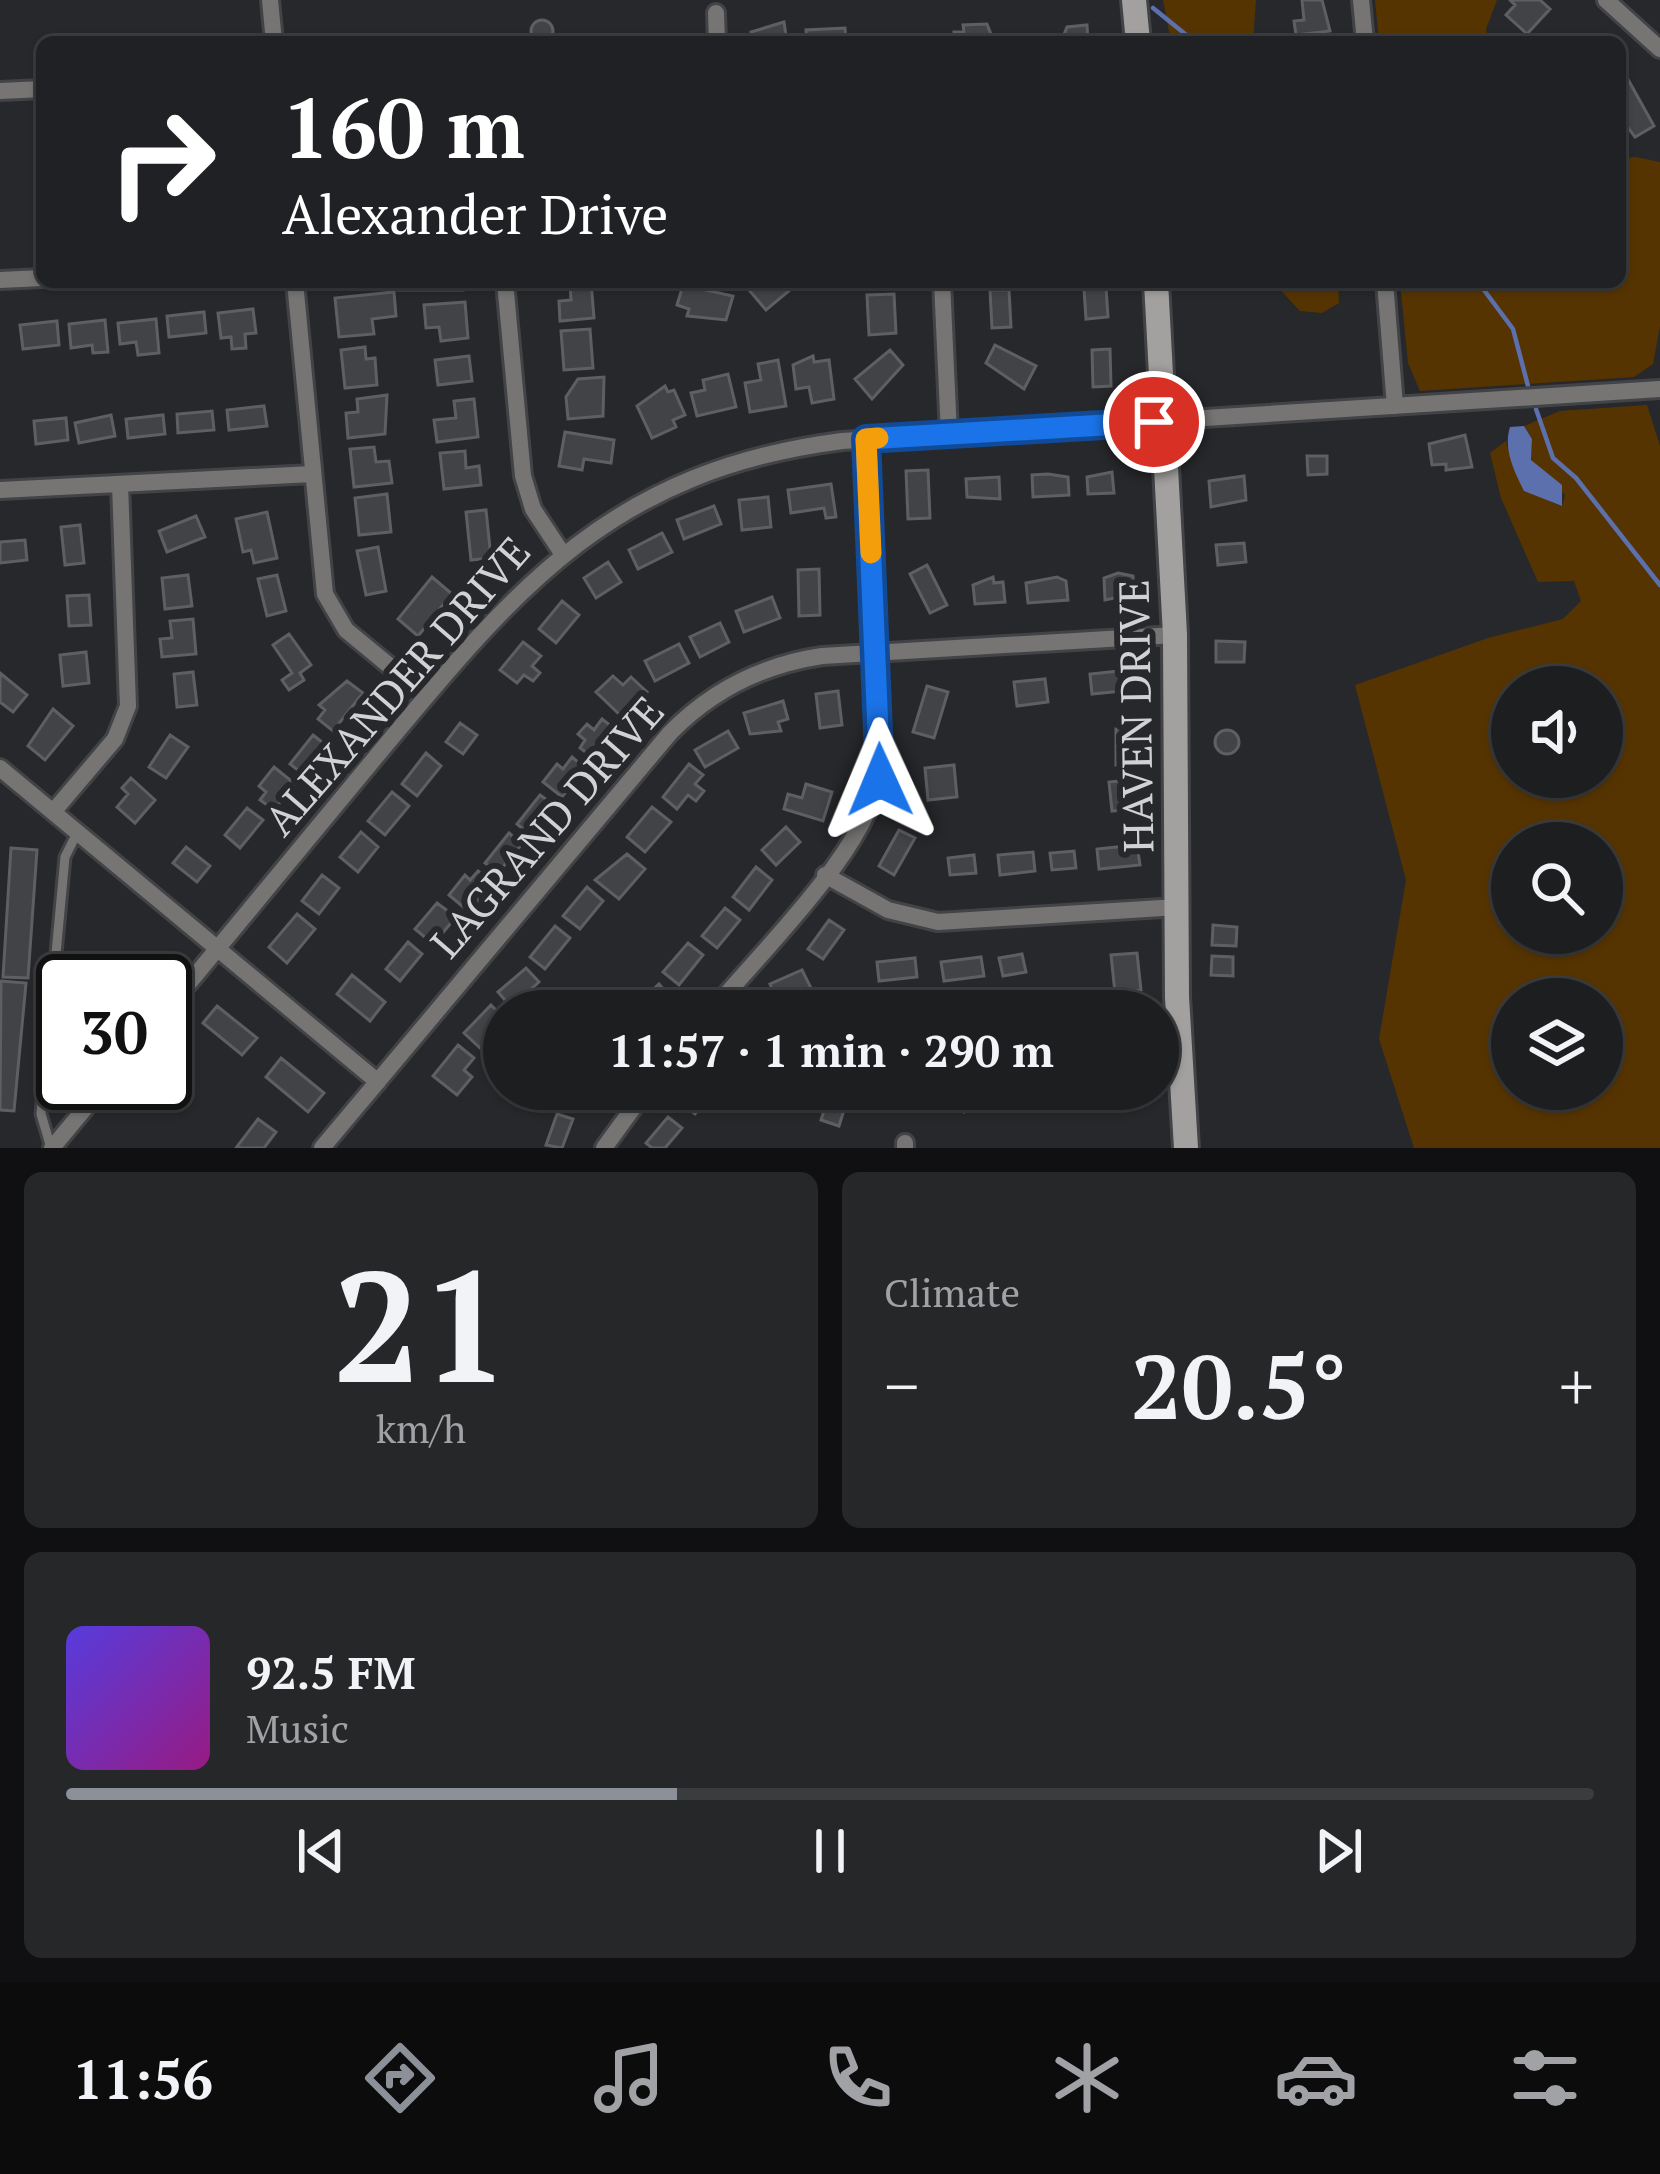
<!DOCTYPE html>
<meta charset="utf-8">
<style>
:root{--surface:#1d1e20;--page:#252729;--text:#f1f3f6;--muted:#a0a2a5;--line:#3b3c3e;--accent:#8c9099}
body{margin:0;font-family:"PT Serif",serif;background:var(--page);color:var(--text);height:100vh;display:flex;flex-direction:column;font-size:45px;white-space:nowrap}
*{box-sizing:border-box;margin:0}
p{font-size:39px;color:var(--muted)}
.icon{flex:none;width:66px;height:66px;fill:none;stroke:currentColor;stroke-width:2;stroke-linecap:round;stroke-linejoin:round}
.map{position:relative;height:1148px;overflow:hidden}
.sheet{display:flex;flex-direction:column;gap:24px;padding:24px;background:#101012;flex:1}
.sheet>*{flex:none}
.hud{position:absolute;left:36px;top:36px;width:1590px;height:252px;border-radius:18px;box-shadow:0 3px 9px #0004,0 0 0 3px var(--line);background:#202124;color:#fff;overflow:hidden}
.fabs{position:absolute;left:1491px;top:666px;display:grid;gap:24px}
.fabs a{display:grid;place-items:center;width:132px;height:132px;border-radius:50%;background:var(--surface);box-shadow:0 3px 9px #0004,0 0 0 3px var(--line);font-size:60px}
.speed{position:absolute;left:36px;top:954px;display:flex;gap:24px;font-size:60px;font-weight:700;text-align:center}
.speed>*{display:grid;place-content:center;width:156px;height:156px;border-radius:50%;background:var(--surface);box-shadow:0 3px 9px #0004,0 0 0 3px var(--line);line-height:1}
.speed .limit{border:6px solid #111;border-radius:18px;background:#fff;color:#111}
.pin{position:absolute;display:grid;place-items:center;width:102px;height:102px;color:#fff;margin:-51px;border:6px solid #fff;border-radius:50%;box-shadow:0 3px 12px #0007}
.me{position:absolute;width:132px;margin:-66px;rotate:359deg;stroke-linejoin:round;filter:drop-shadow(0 0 9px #0008)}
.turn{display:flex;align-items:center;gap:42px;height:252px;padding:0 48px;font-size:54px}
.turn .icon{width:156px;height:156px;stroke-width:2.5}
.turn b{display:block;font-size:84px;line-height:102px}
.big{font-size:90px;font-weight:700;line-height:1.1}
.sheet .card{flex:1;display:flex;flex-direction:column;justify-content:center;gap:18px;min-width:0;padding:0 42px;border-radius:18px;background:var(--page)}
.sheet .dial{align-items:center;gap:0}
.dial b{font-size:156px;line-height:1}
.song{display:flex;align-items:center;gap:36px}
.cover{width:144px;height:144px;border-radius:18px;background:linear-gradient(135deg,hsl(250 70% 55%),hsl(310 70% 35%))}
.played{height:12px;border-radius:6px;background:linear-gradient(90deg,var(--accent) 40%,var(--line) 40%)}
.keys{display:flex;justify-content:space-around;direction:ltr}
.heat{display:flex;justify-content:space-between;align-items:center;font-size:66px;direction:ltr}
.sheet .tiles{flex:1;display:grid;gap:24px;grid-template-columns:1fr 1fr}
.card:last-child{grid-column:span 2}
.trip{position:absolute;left:483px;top:990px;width:696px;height:120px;border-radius:60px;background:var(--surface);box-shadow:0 3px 9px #0004,0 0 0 3px var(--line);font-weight:700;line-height:120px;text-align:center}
.tabs{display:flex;height:192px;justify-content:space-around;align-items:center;background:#0c0c0d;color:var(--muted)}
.tabs .icon{width:84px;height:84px}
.tabs .current{color:var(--accent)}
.tabs b{font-size:54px;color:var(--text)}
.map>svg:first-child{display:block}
.green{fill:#563402;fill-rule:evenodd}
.water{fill:#5c70ae}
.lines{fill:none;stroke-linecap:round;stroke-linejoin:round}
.stream{stroke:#5c70ae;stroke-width:4.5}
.building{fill:#424346;stroke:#5e5f63;stroke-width:3}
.lane-casing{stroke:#424346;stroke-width:15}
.street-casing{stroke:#424346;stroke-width:22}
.secondary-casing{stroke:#424346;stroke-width:30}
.lane{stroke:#767574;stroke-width:9}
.street{stroke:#767574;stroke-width:16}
.secondary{stroke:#a3a19f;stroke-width:24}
.route-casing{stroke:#114b97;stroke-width:30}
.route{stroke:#1a73e8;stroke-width:21}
.slow{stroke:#f59e0b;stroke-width:21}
.labels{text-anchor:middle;stroke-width:12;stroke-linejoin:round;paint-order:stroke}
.street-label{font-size:42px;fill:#d1d2d4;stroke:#27282b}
</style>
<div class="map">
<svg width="1660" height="1148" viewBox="0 0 1660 1148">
<rect width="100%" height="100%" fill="#27282b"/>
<!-- green -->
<path class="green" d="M1163,0H1256L1253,42H1171Z
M1375,0H1497L1486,29L1489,42H1379Z
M1635,157L1660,162V326L1653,364L1634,377L1420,391L1408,363L1400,282H1620V159Z
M1273,282H1338L1339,303L1322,313L1300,311Z
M1647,405L1660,446V1148H1414L1379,1039L1406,880L1355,685L1488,638L1563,619L1581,601L1574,581L1538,582L1501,498L1490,453L1506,441C1515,477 1527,494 1562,506L1565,495L1531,460L1532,439L1524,426L1560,411ZM1512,687H1602V777H1512ZM1512,843H1602V933H1512ZM1512,999H1602V1089H1512Z"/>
<!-- water -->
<path class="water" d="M1524,426L1532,439L1531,460L1562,485V506L1524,491C1514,471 1503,449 1510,427Z"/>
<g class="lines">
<!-- stream -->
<path class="stream" d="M1153,8L1195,42
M1478,282L1513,329L1528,386
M1536,409L1553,458L1576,478L1660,585"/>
</g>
<!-- building -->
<path class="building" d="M1302,0H1322L1330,31L1296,35L1294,21L1304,20Z
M1510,0H1540L1550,9L1527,34L1506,15L1515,5Z
M531 31a11 11 0 1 1 22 0a11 11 0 1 1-22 0Z
M784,22L787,42H754L751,32Z
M987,24L994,42H955L954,32H964L963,25Z
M1087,25L1088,42H1061L1067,27Z
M845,28L846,42H807L806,30Z
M1625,74L1654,126L1635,137L1620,117V77Z
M398,282H463V290H398Z
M570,282H591L594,318L560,321L559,301L571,300Z
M758,282H794L796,285L766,310L749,290Z
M683,285L733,296L726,320L687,316L689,309L677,305Z
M1106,287L1108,317L1086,319L1084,289Z
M990,290H1009L1011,327L992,328Z
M394,292L396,316L372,319L374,334L339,337L335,298Z
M894,294L896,333L869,335L867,295Z
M465,302L468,338L441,341L439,327L426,328L424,305Z
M253,309L256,333L245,334L246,348L232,349L231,337L221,338L218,313Z
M204,312L206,333L169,337L167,316Z
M156,319L159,353L138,355L136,342L120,344L118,323Z
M105,320L108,352L93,353L92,345L71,348L69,324Z
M57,321L59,345L23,349L20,325Z
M590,329L593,368L564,370L561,331Z
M995,345L1036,366L1024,389L986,363Z
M365,347L366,359L375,358L377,385L345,388L341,350Z
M1110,349L1111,386L1093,387L1092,350Z
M890,350L903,365L872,399L855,379Z
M469,356L472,381L438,385L435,360Z
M813,356L814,362L829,360L834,399L812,403L809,387L796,389L793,365Z
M778,360L786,406L750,412L745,383L761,380L758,364Z
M728,374L736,407L697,416L691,393L705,390L703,380Z
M604,377L603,416L568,419L566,397L578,379Z
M665,386L668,392L674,390L685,415L673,420L676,427L652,438L637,406Z
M387,395L385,434L348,438L346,413L358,412L357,399Z
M474,399L478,437L437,442L434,420L456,418L454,401Z
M264,406L267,426L229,430L227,410Z
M212,411L214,430L178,433L177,414Z
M111,415L115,436L79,443L75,423Z
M163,415L165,434L128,438L126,419Z
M66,418L68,440L36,444L34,421Z
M565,432L614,440L611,463L584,459L582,470L559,466Z
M1465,435L1472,467L1446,470V464L1432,465L1429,444Z
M374,447L376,462L389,461L392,483L354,487L350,449Z
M465,451L466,468L479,466L481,485L444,489L440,453Z
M1307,456H1327V474L1308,475Z
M928,470L930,518L908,519L906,471Z
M1112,472L1114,493L1088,494L1087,477Z
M1048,474L1068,477L1069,495L1033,497L1032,475Z
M1244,476L1246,500L1211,507L1209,481Z
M999,477L1000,499L967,497L966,479Z
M831,484L836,517L826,518L824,508L791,513L788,490Z
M387,494L391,532L359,535L355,498Z
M768,497L771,527L742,530L739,500Z
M714,506L721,524L684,539L677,520Z
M486,510L491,558L471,560L466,512Z
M267,512L277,558L254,563L251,550L243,552L236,519Z
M196,516L205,537L167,552L159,531Z
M80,525L84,563L65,565L61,527Z
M662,533L672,552L638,569L629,550Z
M25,540L27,560L0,563V542Z
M1244,543L1246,562L1218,565L1216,545Z
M378,547L386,591L366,595L357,551Z
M608,562L621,582L596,598L584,578Z
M927,565L947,605L930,613L910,574Z
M819,569L820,615L799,616L798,570Z
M1118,573L1133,576L1134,594L1105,600L1104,578Z
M188,575L192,606L165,609L162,578Z
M277,575L286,611L267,616L258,579Z
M432,577L452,594L418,636L398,619Z
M993,577L994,583L1003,582L1005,602L975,604L973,585Z
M1057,577L1066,581L1068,600L1028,603L1026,583Z
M89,595L91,625L69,626L67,596Z
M772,597L780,618L744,632L736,611Z
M562,601L579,615L556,643L539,629Z
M193,619L196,654L162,657L160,639L172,638L170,621Z
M720,623L729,642L700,657L690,637Z
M289,634L311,665L300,673L304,680L289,690L282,680L292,673L273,645Z
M1216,641L1245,642L1244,662H1216Z
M523,642L541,656L532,666L540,673L533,681L524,675L517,683L500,670Z
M679,644L689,663L655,681L645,661Z
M86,652L89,683L63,686L60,655Z
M1120,671L1123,691L1092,694L1090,674Z
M193,672L197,705L177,707L174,674Z
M0,673L27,695L13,712L0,702Z
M613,676L623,685L631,677L647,692L622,717L596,692Z
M1045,679L1048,702L1017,706L1014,682Z
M347,681L363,693L333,731L318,719L325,710L319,705Z
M927,686L948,692L934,738L913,732Z
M838,691L842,725L820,728L816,694Z
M783,701L788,719L778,722L781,731L750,734L744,713Z
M53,709L73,726L45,760L28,746Z
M602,719L616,730L593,758L580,748L585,740L578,734L587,724L594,730Z
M460,723L477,735L463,754L446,742Z
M1116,729H1135V765H1116Z
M1215 742a12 12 0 1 1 24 0a12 12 0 1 1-24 0Z
M728,731L738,748L705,767L695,750Z
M170,735L188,747L166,778L149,767Z
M313,735L327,746L304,775L290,764Z
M426,753L441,766L417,796L402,784Z
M572,757L585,768L562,797L543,782L557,764L563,769Z
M689,764L703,775L695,784L704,791L696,801L688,795L677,809L663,797Z
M954,765L957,797L928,800L925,768Z
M274,767L295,784L274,810L260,800L266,792L259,786Z
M131,778L155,800L135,823L117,807L128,794L122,788Z
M1130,780L1133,809L1112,811L1109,782Z
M806,784L832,792L823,821L784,809L788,794L802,798Z
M392,792L409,806L385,835L368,821Z
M540,795L554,805L530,835L517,824Z
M652,807L671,822L645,852L627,837Z
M247,808L263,820L240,848L225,835Z
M786,827L800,842L776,865L762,850Z
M899,830L915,838L894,875L879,866Z
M361,832L378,847L358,872L340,857Z
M509,833L522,844L498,873L485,863Z
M1137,845L1140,865L1099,869L1097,849Z
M186,847L210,866L197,882L173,863Z
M11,848L37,850L28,978L3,977Z
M1074,851L1076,868L1052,870L1050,853Z
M1033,852L1035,871L1000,875L998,855Z
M627,854L645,869L619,899L595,880Z
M974,855L976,873L950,875L948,858Z
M756,867L772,880L749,910L733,897Z
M478,871L493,884L469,912L449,895L465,875L470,880Z
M322,875L339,888L319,914L302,901Z
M587,887L603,901L580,929L563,916Z
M437,903L456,917L441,935L435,930L427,939L415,929Z
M725,908L740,920L717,948L702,936Z
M297,914L315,929L287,963L269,947Z
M829,920L844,930L823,959L808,949Z
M1213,925L1237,927L1236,946L1212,945Z
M555,926L570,938L545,969L530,957Z
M408,942L422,954L400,981L386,969Z
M688,943L703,955L679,985L663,972Z
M1137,953L1141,990L1115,993L1111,955Z
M1022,954L1026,972L1003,976L999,958Z
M1212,956L1233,957V976L1211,975Z
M981,957L984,976L944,981L941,962Z
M915,958L917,977L879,981L877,962Z
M526,968L539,982L511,1007L498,992Z
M802,970L811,988L778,1003L770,984Z
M352,975L385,1002L370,1021L337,994Z
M1,981L26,983L14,1111L0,1110Z
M659,984L672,999L658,1011H631Z
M491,1005L504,1018V1034L480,1048L464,1033Z
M217,1006L257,1038L242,1055L203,1023Z
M458,1045L474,1058L464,1070L472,1077L457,1095L433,1076Z
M281,1058L324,1093L308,1112L266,1077Z
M691,1089H715L695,1114L680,1102Z
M831,1089L849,1094L839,1126L821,1120Z
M950,1089H972L980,1103L964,1112Z
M557,1114L573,1119L562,1148L546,1145Z
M668,1117L682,1128L665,1148H652L646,1143Z
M258,1119L276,1132L264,1148H236Z"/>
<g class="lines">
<!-- lane casing -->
<g class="lane-casing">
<path id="lane" d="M51,1148L41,1114L65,857L77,833"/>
</g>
<!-- street casing -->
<g class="street-casing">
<path id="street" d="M270,0L274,42
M1361,0L1365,42
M1606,0L1660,49
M716,13L717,42
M0,91L42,89
M0,280L42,278
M295,282L325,594L346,630L426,696
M505,282L523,476L533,509L562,553
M942,282L949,434
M1385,282L1395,406
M0,490L312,474
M0,768L378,1082
M53,812L115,739L128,706L120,484
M825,875L888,910L938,922L1178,907
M712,1011C763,949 872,846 881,768L866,439
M165,1012C235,927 305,843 375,758C515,589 610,471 842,441L1660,389
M905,1143V1148
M52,1148L106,1083
M322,1148L670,733C712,690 762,665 822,656L1175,635
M604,1148L647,1089"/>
</g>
<!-- secondary casing -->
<g class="secondary-casing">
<path id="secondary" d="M1134,0L1138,42
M1156,282L1175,635L1177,997L1186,1148"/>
</g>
<!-- lane -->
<use href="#lane" class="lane"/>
<!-- street -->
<use href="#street" class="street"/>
<!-- secondary -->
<use href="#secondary" class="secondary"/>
</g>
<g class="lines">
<!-- route casing -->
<g class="route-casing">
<path id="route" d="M880,780L866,439L1154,422"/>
</g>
<!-- route -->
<use href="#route" class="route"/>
<!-- slow -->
<path class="slow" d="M871,553L866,439L878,438"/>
</g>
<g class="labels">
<!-- street labels -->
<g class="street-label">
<text transform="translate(397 686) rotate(-49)" y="15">ALEXANDER DRIVE</text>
<text transform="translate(1136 716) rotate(-91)" y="15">HAVEN DRIVE</text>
<text transform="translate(547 827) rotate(-49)" y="15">LAGRAND DRIVE</text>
</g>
</g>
</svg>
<div class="fabs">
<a><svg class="icon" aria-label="sound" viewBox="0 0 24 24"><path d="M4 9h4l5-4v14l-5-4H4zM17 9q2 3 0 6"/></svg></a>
<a><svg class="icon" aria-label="search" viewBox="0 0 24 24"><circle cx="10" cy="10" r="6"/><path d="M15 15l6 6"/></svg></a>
<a><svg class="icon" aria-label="layers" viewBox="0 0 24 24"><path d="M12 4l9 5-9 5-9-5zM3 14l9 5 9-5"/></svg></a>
</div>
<div class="speed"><div class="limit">30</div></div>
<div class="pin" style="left:1154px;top:422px;background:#d93025"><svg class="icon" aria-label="arrive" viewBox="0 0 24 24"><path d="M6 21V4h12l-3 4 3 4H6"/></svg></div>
<svg class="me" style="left:880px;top:780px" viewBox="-20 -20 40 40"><path d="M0-17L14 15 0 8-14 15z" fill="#1a73e8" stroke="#fff" stroke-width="4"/></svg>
<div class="trip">11:57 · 1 min · 290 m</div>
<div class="hud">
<div class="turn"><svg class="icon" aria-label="right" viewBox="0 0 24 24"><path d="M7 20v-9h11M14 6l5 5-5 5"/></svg><div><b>160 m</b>Alexander Drive</div></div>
</div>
</div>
<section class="sheet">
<div class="tiles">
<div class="card dial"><b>21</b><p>km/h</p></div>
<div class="card"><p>Climate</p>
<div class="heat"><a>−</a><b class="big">20.5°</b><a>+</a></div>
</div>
<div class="card">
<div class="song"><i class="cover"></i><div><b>92.5 FM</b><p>Music</p></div></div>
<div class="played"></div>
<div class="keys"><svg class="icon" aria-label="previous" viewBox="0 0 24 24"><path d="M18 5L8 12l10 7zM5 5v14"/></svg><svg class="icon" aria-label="pause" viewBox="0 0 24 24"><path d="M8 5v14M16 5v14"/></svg><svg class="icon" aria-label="next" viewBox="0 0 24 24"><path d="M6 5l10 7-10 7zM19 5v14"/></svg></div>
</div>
</div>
</section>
<nav class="tabs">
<b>11:56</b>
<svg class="icon current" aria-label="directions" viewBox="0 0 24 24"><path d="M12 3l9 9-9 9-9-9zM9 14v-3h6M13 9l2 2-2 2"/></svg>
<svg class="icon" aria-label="music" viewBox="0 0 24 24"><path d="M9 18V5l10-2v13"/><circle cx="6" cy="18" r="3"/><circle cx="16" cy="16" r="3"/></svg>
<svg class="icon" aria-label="phone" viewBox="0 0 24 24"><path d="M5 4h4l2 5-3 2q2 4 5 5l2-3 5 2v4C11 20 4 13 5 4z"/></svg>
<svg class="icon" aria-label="climate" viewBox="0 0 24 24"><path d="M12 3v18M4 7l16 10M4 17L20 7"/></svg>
<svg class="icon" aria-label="car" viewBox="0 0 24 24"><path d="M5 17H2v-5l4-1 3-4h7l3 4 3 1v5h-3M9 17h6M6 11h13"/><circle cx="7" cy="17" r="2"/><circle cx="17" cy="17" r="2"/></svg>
<svg class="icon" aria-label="filters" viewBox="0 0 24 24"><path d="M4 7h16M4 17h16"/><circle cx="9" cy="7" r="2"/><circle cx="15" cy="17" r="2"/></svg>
</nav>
